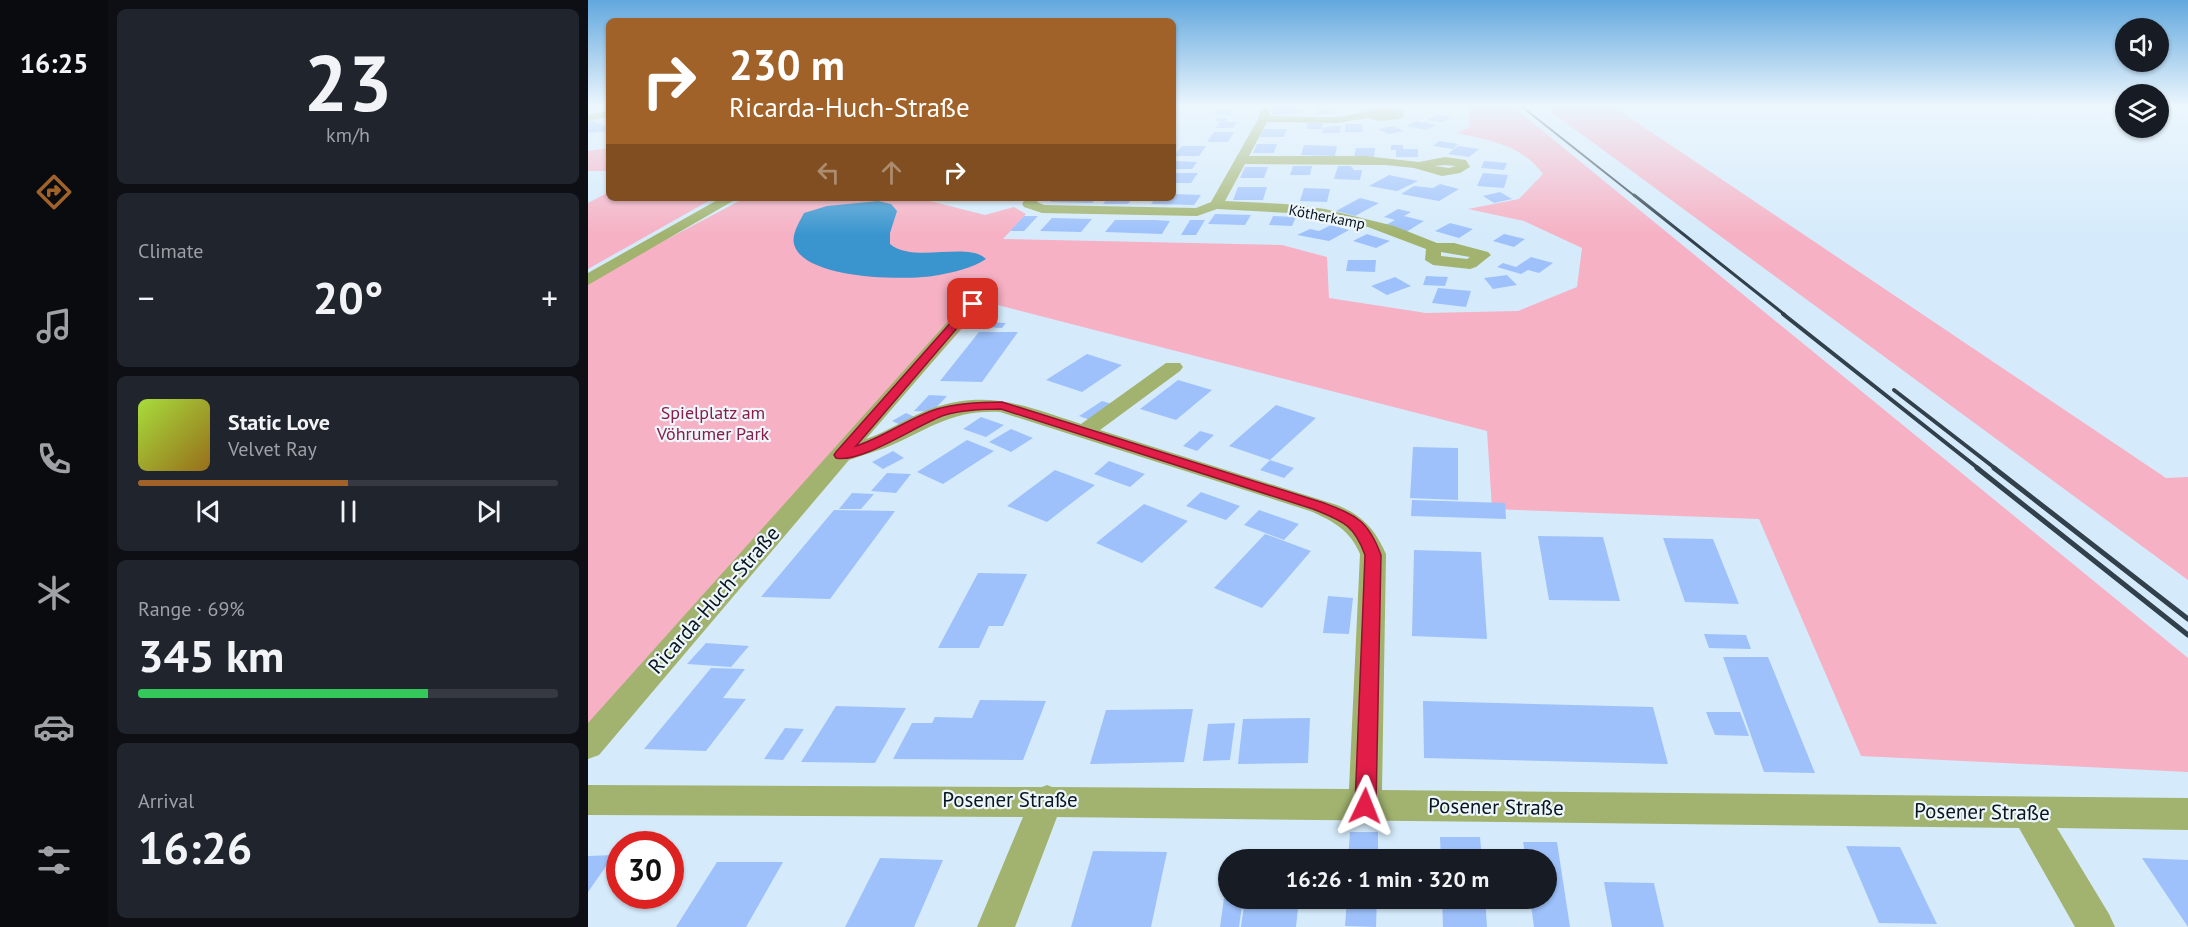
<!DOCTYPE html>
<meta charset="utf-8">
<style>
:root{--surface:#171b24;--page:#20242c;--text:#f1f3f6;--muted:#9ea1a6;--line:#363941;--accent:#a06228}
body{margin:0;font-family:"PT Sans",sans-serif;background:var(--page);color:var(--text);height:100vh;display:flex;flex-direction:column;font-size:22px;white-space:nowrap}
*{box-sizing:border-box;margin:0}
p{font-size:20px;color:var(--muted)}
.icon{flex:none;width:33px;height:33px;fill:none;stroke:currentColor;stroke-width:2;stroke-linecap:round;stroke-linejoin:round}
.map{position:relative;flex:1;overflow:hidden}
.side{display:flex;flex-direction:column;gap:9px;padding:9px;background:#0d0f14;width:480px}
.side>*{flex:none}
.hud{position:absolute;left:18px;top:18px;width:570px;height:183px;border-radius:9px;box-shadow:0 2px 4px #0004;background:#a06228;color:#fff;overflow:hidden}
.controls{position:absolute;left:1527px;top:18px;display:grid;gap:12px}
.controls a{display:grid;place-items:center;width:54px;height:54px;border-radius:50%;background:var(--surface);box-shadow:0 2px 4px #0004;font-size:30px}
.speed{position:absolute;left:18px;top:831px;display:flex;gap:12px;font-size:30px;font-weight:700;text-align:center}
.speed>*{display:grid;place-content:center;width:78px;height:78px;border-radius:50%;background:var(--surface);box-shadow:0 2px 4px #0004;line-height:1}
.speed .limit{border:9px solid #d22;background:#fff;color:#111}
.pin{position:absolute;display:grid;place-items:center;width:51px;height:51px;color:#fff;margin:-26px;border-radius:12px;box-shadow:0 3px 9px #0006}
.me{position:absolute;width:66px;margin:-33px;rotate:2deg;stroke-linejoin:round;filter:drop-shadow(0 0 4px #0008)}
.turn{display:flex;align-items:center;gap:21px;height:126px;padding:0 24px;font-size:27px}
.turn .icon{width:78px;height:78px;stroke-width:2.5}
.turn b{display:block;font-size:42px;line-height:51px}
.lanes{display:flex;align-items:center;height:57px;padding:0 24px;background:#0003;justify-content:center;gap:30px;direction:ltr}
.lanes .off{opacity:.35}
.big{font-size:45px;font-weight:700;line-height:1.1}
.side .card{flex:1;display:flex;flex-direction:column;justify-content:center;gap:9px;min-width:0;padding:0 21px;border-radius:9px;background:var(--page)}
.side .dial{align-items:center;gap:0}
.dial b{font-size:78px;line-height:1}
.song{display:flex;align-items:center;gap:18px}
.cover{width:72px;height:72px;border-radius:9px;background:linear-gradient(135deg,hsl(80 70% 55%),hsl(40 70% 35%))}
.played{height:6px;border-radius:3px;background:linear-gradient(90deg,var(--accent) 50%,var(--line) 50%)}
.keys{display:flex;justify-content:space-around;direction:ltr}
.heat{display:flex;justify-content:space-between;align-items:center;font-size:33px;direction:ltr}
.charge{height:9px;border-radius:4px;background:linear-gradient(90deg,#34c759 69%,var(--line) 0)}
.trip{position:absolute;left:630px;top:849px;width:339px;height:60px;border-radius:30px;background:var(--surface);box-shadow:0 2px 4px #0004;font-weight:700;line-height:60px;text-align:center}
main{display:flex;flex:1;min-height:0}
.dock{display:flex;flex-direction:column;width:108px;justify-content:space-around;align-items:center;background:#090b0e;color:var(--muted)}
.dock .icon{width:42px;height:42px}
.dock .on{color:var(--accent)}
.dock b{font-size:27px;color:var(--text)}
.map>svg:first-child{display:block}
.green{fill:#f6b1c4}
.water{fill:#3a95ce}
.building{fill:#9ec1fb}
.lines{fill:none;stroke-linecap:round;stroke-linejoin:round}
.street{fill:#a1b36e;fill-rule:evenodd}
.rail-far3{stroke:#31404b;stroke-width:2}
.rail-far2{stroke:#31404b;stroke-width:3}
.rail-far1{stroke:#31404b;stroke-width:4}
.rail{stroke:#31404b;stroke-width:5}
.route{fill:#e11d48;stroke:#92132f;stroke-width:1.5}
.labels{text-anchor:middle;stroke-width:4.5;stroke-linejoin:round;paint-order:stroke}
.far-street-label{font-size:15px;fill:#08161f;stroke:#eef6fb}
.park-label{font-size:18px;fill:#871d49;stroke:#eef6fb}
.near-street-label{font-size:21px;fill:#08161f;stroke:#eef6fb}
</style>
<main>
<nav class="dock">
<b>16:25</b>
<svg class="icon on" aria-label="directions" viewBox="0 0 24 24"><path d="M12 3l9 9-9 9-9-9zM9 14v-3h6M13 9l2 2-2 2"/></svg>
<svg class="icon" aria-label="music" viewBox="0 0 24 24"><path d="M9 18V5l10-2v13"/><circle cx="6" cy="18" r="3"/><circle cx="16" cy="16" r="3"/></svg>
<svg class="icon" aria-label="phone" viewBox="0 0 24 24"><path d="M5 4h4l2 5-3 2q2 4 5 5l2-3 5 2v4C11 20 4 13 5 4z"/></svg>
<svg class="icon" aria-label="climate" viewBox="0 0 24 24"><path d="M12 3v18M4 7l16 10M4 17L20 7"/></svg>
<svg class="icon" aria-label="car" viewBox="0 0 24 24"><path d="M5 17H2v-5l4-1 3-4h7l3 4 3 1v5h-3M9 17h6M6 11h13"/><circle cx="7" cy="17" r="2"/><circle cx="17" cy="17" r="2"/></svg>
<svg class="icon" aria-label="filters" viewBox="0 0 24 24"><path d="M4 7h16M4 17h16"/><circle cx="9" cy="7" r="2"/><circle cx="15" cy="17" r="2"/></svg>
</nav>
<section class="side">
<div class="card dial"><b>23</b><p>km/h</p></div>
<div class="card"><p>Climate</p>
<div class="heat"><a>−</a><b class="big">20°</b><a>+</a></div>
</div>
<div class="card">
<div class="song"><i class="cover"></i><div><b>Static Love</b><p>Velvet Ray</p></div></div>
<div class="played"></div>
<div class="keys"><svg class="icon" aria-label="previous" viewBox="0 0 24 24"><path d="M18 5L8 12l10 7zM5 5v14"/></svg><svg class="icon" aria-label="pause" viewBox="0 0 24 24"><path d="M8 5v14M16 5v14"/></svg><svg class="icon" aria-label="next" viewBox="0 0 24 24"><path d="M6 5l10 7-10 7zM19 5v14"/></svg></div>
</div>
<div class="card"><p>Range · 69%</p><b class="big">345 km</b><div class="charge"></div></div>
<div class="card"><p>Arrival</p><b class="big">16:26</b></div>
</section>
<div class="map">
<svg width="1600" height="927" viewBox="0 0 1600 927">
<rect width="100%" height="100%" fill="#d5ebfb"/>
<!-- green -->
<path class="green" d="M873,105H923L1600,658V772L1273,756L1171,519L904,509L899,431L398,302L0,747V281L157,198H330L397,215L426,207L438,214L415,239L694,245L739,257L741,298L838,313L930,311L989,287L994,248L936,221L880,209L931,199L955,174C934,145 901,140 869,133L881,127L882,110Z
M954,105H1023L1578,478L1600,477V580Z
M21,148V171H0V151Z
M19,193H21V198H126L0,269V203Z"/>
<!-- water -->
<path class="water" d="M290,201L303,204L309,211L302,233V244C326,264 380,241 398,259C384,268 367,272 351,275C321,281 221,280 207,247C202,236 211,223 216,213L239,206Z"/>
<!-- building -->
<path class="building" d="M821,105H843L853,108L841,111Z
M706,106V110H713V113L684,115L685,107Z
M730,108H746V114H729Z
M631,109H646L642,115H626Z
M848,115L863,117L855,122L840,120Z
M630,118H640L637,122H649L645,128H628L632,121H627Z
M5,121L21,128V131L0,133V122Z
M828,121L848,125L838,130L818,126Z
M720,123H735L734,129H718Z
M757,124H774L775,132H757Z
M746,126H753L752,133H734L735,128Z
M805,126L816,131L800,134L790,129Z
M676,129H699L696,137H672Z
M626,132H646L640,142H619Z
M851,141L870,144L865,149L845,146Z
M669,144H689L686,153H665Z
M716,145L749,146L747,156L713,155Z
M803,145H815V149H830V157H808V150H803Z
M594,146H618L611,156H586Z
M870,146L891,149L881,157L860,154Z
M768,148H787L786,157H766Z
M588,161L609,162L604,169H585Z
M896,161L919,163L916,170L893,168Z
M705,166H724L722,175H702Z
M750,166H763L766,170H774L772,180L746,179Z
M657,167H680L676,178H652Z
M588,173H610L603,183H585Z
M895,173L920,175L916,188L889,186Z
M801,175L830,181L809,191L781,186Z
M852,184L871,189L851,201L813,194L826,186L845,188Z
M650,187H679L675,200H645Z
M716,188L742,189L739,202L712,201Z
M912,192L924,199L906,203L895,196Z
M585,194L613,195L606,205L563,204L568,198H585Z
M466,198H509L504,203L462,202Z
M520,198H545L540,204H515Z
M772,198L791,203L767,216L748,211Z
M810,209L823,212L816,216L836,221L818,232L796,226L807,220L796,217Z
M627,214L663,215L657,225L620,224Z
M436,216H450L436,231H422Z
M685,216L708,217L704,226L681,225Z
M464,218L504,219L493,232L452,231Z
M527,220H567L582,221L574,234L517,232Z
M602,220H617L608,235H593Z
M862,223L885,229L871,238L847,231Z
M743,225L761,230L741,241L709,235L722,229L731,231Z
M779,234L785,236L802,241L788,248L765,241Z
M916,234L937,239L926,247L905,241Z
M943,257L965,263L951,273L940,270L933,274L909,267L915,263L928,267Z
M760,260H788L787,272L758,271Z
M919,275L929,285L905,289L896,278Z
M838,276L860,277L857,286L835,285Z
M807,277L823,286L799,295L783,286Z
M850,288L883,291L878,307L844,303Z
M401,322L418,323L414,328L397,327Z
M391,332H430L394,382L352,381Z
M499,354L534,365L494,392L458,380Z
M590,380L624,390L588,420L552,409Z
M341,395L359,396L344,412L326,411Z
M514,401L527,405L505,421L491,416Z
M688,405L728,418L682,460L706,468L696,478L672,470L682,460L641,446Z
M318,413L329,418L315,426L304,421Z
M393,417L416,425L398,437L375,429Z
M423,429L445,438L423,452L401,442Z
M612,431L626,435L609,451L595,446Z
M379,440L406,451L355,484L329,472Z
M825,447L870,448V500L822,498Z
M305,451L316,458L295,469L284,462Z
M521,461L557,474L542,487L506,474Z
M467,470L507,485L459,522L419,506Z
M299,473L323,474L308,493L283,491Z
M613,492L652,506L638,520L598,506Z
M264,493L286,494L273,509H251Z
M824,500L917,503L918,519L823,516Z
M556,504L600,521L554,563L508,543Z
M246,510L307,511L242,599L173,597Z
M671,510L711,524L696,540L656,525Z
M677,534L723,551L674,608L626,588Z
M950,536L1015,537L1032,601L961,600Z
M1075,538L1125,539L1151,604L1097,602Z
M826,550L893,552L899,639L824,636Z
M390,573L439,574L415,626H401L391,648H350Z
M740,596L765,598L761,634L735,633Z
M1116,634L1158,635L1163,649L1121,648Z
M118,643L161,646L143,667L99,664Z
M1135,657H1180L1227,773L1176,772Z
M123,668L157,669L135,698L158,699L118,751L56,749Z
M392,700L458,701L435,760L305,759L324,723H344L347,717L384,718Z
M835,701L1065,707L1080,764L836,758Z
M248,706L318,708L287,763L213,762Z
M605,709L596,762L502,764L518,710Z
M1118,712H1152L1161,736L1127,735Z
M722,718L720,763L650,764L655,719Z
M647,723L642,760L615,761L620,724Z
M197,728L216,729L195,760L176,759Z
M762,832H790V860H760Z
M852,837H892L894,860H853Z
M935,842H969L982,927H946L942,898H958V860H938Z
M1258,846L1312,847L1349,924L1291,923Z
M505,851L579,852L563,927H483Z
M26,855L0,892V856Z
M292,858L355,860L326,927H257Z
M1554,858L1600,860V927Z
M129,862H195L158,927H88Z
M1016,882L1066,883L1076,927H1024Z
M636,898L655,899L651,927H632Z
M657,898H711L708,927H653Z
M759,898H789L788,927L757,926Z
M854,898H897L899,927H855Z"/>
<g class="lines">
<!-- street -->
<path class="street" d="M674,105H684L681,116C703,116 726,118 748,117C771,115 789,104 813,109L817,116L812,119L792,121L780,118L749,123L679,122L661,156H777L831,162L857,157L878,160L882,167L872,173L854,176L826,168L798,165L657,164L637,201L698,204L737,209L806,226L849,243H866L900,252L903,255L888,267L882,269L845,265L837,260L838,249L780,227L721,214L629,209L609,216L454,213L436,207L434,204L438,198H452L449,202L456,205L608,208L623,202L670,119ZM857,165L868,166L861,168L846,166ZM853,252L882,257L879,259L853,256Z
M21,111V117L0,121V115Z
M133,198H150L0,285V273Z
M385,299L391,300L394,304L391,308L278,439C301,431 322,416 345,408C402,389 439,407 493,424L578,363H592L595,367L592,371L512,430L749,505C774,515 787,529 798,554L794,790L1600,798V830L1469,828L1521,914L1527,927H1487L1431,828L469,817L427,927H389L435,817L0,815V785L454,787L459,785L464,787L761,789L772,554C762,530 745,521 722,511L412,412C361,410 341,430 297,448C285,452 273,456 261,460L11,755L0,759V723L379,300Z"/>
<!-- rail-far3 -->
<path class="rail-far3" d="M932,105L1048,197"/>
<!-- rail-far2 -->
<path class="rail-far2" d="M1046,195L1197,315"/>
<!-- rail-far1 -->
<path class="rail-far1" d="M1195,314L1391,469
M1306,390L1408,469"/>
<!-- rail -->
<path class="rail" d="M1389,468L1600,635
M1406,468L1600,619"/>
</g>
<!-- sky -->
<linearGradient id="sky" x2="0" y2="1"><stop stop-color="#62a8de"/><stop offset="0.45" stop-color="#ecf6fd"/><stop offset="1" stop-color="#ecf6fd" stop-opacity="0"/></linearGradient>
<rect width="1600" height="235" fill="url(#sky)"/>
<!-- route -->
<path class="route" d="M385,301L390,304L388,306L268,446C296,437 321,418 349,409C370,403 392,402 414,402L736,503C769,516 780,520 793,555L788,806L785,813L777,816L770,813L767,806L777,555C766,524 754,521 725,509L413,409C394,409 375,410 357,415C332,423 273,464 248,458L246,455L248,452L381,302Z"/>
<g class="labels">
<!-- far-street labels -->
<g class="far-street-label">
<text transform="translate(739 217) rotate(11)" y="5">Kötherkamp</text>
</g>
<!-- park labels -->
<g class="park-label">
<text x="125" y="419">Spielplatz am<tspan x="125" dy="21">Vöhrumer Park</tspan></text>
</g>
<!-- near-street labels -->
<g class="near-street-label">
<text transform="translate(126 600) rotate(-49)" y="7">Ricarda-Huch-Straße</text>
<text x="422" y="807">Posener Straße</text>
<text transform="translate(908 807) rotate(1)" y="7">Posener Straße</text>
<text transform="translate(1394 812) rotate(1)" y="7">Posener Straße</text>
</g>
</g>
</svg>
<div class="controls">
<a><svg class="icon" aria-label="sound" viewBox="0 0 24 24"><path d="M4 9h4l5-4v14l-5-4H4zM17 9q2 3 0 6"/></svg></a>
<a><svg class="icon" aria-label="layers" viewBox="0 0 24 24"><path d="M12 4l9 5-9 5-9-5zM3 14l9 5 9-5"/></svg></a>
</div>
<div class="speed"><div class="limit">30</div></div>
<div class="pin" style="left:385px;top:304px;background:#d93025"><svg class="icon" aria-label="arrive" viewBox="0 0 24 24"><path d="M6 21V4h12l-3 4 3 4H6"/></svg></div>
<svg class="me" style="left:777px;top:806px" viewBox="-20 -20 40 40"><path d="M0-17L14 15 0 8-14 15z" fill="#e11d48" stroke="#fff" stroke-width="4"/></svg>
<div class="trip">16:26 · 1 min · 320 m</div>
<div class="hud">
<div class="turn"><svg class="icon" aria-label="right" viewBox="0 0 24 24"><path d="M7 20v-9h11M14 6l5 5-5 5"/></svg><div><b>230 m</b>Ricarda-Huch-Straße</div></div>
<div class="lanes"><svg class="icon off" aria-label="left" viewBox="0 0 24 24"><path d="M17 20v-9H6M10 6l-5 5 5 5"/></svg><svg class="icon off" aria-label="ahead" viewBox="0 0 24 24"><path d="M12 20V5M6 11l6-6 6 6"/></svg><svg class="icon" aria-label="right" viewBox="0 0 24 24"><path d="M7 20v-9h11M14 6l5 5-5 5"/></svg></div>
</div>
</div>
</main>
